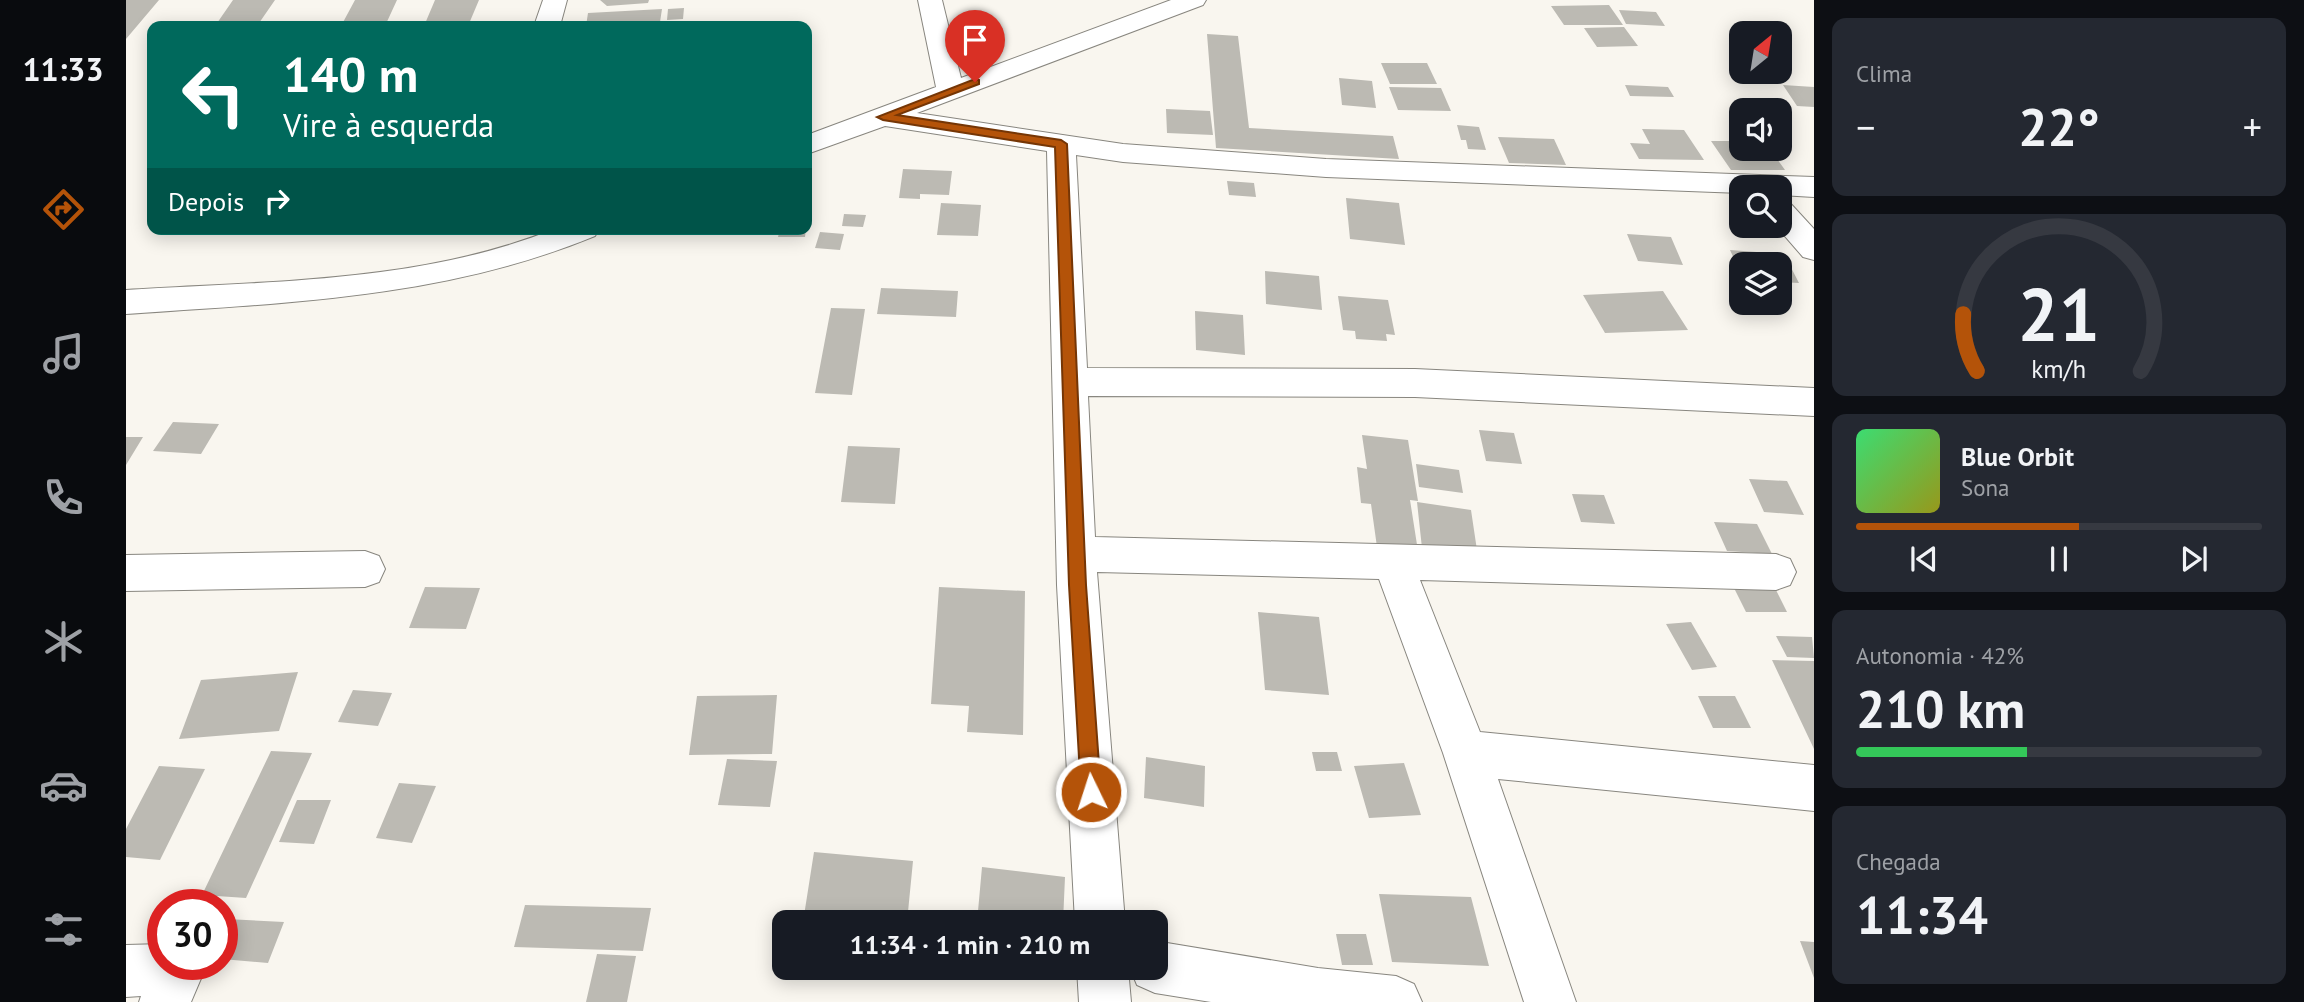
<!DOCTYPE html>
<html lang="pt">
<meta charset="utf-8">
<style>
:root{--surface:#171b24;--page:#242831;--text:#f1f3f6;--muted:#9ea1a6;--line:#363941;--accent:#b45309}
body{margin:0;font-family:"PT Sans",sans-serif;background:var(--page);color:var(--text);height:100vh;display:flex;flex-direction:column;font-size:26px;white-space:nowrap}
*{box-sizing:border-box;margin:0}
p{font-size:23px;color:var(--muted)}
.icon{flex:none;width:38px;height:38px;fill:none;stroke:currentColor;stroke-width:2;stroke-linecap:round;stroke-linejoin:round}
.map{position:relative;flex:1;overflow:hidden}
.panel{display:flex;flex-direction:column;gap:18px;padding:18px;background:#0d0f14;width:490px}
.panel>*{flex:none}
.hud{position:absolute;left:21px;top:21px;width:665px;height:214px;border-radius:14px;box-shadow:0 4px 18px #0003;background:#00695c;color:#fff;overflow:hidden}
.needle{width:46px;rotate:30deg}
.tools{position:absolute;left:1603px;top:21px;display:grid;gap:14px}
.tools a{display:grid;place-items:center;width:63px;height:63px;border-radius:14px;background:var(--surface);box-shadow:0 4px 18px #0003;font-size:35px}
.speed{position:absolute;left:21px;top:889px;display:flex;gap:14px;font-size:35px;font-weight:700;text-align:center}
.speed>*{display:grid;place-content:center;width:91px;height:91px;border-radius:50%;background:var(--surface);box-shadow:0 4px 18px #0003;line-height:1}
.speed .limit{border:10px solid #d22;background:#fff;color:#111}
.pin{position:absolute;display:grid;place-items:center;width:60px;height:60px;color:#fff;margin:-72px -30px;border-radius:50% 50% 50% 0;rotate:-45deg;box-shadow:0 0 7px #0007}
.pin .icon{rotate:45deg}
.me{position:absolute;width:77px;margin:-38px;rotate:356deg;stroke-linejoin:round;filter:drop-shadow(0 0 5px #0008)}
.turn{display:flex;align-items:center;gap:24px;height:147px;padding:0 21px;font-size:32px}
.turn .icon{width:91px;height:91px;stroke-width:2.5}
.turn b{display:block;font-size:49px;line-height:60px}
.then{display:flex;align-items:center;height:66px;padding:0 21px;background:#0003;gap:14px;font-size:26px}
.big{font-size:52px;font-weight:700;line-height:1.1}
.panel .tile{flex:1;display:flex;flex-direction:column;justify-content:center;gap:10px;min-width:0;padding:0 24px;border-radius:14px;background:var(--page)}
.panel .dial{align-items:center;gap:0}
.dial svg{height:182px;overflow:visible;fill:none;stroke:var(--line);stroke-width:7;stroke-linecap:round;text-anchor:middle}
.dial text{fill:var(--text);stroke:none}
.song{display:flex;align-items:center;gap:21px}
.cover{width:84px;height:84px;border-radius:10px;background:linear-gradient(135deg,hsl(140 70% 55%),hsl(60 70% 35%))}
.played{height:7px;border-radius:4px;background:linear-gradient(90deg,var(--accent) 55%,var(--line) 55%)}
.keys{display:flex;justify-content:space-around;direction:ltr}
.heat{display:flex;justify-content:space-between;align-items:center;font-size:38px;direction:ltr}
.charge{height:10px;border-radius:5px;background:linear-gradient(90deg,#34c759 42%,var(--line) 0)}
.trip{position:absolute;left:646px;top:910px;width:396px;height:70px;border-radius:14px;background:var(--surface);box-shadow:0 4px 18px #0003;font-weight:700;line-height:70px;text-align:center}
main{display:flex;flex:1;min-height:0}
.dock{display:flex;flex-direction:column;width:126px;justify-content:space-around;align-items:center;background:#090b0e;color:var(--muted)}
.dock .icon{width:49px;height:49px}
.dock .active{color:var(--accent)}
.dock b{font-size:32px;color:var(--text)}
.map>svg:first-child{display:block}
.building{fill:#bcbab3}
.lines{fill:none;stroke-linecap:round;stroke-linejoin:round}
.minor-casing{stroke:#88867f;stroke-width:2}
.minor{fill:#fff;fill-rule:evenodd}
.route{fill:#b45309;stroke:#753606;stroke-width:2}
</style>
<main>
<nav class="dock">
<b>11:33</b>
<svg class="icon active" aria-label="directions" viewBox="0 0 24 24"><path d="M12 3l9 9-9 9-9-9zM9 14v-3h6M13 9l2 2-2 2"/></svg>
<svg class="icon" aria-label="music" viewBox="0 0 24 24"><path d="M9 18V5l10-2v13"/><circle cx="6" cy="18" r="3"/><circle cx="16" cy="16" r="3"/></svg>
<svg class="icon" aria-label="phone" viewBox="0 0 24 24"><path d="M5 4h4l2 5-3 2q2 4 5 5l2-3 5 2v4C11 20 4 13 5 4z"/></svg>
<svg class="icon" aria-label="climate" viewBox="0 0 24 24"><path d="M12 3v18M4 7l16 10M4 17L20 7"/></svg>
<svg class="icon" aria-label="car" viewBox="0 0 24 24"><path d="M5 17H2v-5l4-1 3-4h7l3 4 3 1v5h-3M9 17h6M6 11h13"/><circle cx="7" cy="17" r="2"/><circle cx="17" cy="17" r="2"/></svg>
<svg class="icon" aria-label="filters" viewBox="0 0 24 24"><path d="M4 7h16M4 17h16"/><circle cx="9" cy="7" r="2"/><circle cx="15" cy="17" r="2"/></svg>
</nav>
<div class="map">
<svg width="1688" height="1002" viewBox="0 0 1688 1002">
<rect width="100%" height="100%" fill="#f9f6ef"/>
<!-- building -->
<path class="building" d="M0,0H33L0,39Z
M107,0H149L131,26H89Z
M229,0H271L259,26H215Z
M309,0H353L342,26H298Z
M474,0H523L522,3L481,6Z
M1483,5L1497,25H1438L1425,6Z
M558,8L557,19L541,20L542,9Z
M536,9L534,22L460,26L462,13Z
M1493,10L1530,12L1539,26L1500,24Z
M1498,27L1512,46L1471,47L1458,28Z
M1081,34L1112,36L1123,128L1267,136L1273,159L1090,148Z
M1255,63H1301L1311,84H1264Z
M1213,78L1246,81L1250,108L1216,105Z
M1499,85L1542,87L1548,97L1504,96Z
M1657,85L1688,87V107L1671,106Z
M1263,87L1315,88L1325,111L1272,110Z
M1040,109L1084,111L1087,135L1041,133Z
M1331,125L1353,127L1360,150L1342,149L1340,140H1335Z
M1516,129L1558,130L1578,160L1513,159L1504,143L1524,144Z
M1372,137L1428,139L1440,165L1383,163Z
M1585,141H1615V149H1644L1659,170H1605Z
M777,169L826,171L823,195L794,194V199L773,198Z
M1101,181L1128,183L1130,197L1103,195Z
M1220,198L1273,203L1279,245L1224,239Z
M815,203L855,205L852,236L811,235Z
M718,214L740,215L737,227L716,226Z
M654,229H680L679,237H652Z
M694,232L718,234L714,250L689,248Z
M1501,234L1545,237L1557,265L1512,261Z
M1604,250L1658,254L1673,283L1654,282V264H1615V274Z
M1139,271L1193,276L1196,310L1140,304Z
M755,288L832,291L830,317L751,314Z
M1537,291L1562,330L1479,333L1457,295Z
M1212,296L1262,300L1269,335L1260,334L1261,341L1230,339L1229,331L1217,330Z
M705,308L739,309L726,395L689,393Z
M1069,311L1117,315L1119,355L1070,350Z
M47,422L93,424L75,454L27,451Z
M1353,430L1388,433L1396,464L1360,461Z
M1236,435L1282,440L1292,501L1284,500L1292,551L1251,547L1245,504L1235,503L1231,467L1241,469Z
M0,437H17L0,465Z
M722,446L774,448L769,504L715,502Z
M1290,464L1333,470L1337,493L1293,487Z
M1623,479L1661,481L1678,515L1638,512Z
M1446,494L1478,495L1489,524L1455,522Z
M1291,502L1345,510L1352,557L1296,548Z
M1588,522L1631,524L1646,554L1601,551Z
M299,587L354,588L340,629L283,628Z
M813,587L899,591L897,735L841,732L843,706L805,704Z
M1608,588H1649L1661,612H1620Z
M1132,612L1193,617L1203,695L1139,690Z
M1565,622L1591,667L1566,670L1540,624Z
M1650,636L1686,637L1688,658L1661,657Z
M1646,660L1688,661V749Z
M172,672L153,731L53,739L75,680Z
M227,690L266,693L252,726L212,722Z
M651,695L646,754L563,755L571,696Z
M1572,696H1609L1625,728H1587Z
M145,751L186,753L120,898L76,895Z
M1186,752H1211L1216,771H1190Z
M1020,757L1079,766L1078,807L1018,798Z
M601,759L651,761L644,807L592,805Z
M1278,763L1295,815L1243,818L1228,766Z
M33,766L79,769L34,860L0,857V829Z
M273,783L310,786L286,843L250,838Z
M171,800H205L188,844L153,842Z
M688,852L787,861L781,922H677Z
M856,867L939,877L937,922H851Z
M1253,894L1345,897L1363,966L1266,962Z
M399,905L525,908L517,951L388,947Z
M100,919L158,922L142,963L96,959V928Z
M1210,934H1240L1247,965H1216Z
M1674,941L1688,942V978Z
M471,954L510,956L501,1002H460Z"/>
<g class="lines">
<!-- minor casing -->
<g class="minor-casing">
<path id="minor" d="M417,0H441L434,26H408Z
M792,0H816L835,78L1045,0H1080L1077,5L791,113L997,144L1200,159L1688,177V197L1654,195V187H1615V193L1200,177L997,162L950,155L961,368L1289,369L1688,388V416L1289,397L962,396L969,537L1650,554L1664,559L1670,572L1664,585L1650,590L1294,580L1354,732L1688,765V811L1372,779L1450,1002H1398L1317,753L1253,579L971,572L999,922H949L931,585L921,151L759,126L681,154V135L810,87Z
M1654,201L1665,204L1688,229V260L1677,257L1650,226H1654Z
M428,229H473L469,236C319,298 160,303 0,314V290C141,281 295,283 428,229Z
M239,551L253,556L259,569L253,582L239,587L0,591V555Z
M1029,941L1192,968L1270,976L1288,984L1296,1002H1085L1029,993L1011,985L1004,968H1029Z
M37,944V964H77L79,969L65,1002H13L15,996L0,997V945Z
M951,968H1002L1005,1002H953Z"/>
</g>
<!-- minor -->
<use href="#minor" class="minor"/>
</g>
<!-- route -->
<path class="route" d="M849,79L853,80V84L771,115L935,140L941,144L960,585L975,792L972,799L965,802L958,799L955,792L943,585L929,147L757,120L751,117Z"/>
</svg>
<div class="tools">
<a><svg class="needle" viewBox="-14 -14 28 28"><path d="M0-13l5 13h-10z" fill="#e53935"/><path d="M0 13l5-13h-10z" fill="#9ea1a6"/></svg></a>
<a><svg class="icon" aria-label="sound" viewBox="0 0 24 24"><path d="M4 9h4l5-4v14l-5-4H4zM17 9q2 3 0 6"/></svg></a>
<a><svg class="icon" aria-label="search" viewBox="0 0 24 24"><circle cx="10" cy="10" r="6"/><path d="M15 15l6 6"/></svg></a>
<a><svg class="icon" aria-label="layers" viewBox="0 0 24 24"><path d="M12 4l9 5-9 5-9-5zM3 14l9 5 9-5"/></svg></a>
</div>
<div class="speed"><div class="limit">30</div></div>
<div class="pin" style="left:849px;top:82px;background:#d93025"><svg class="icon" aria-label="arrive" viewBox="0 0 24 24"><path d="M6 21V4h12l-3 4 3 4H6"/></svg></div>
<svg class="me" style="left:965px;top:792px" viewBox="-20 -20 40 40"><circle r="17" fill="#b45309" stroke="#fff" stroke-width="3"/><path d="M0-11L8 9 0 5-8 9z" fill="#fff"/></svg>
<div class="trip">11:34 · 1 min · 210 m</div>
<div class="hud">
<div class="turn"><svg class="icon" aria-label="left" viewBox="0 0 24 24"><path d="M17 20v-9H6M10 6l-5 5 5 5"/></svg><div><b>140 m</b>Vire à esquerda</div></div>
<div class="then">Depois<svg class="icon" aria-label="right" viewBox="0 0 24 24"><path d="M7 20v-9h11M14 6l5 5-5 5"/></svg></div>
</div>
</div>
<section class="panel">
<div class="tile"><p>Clima</p>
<div class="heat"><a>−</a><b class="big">22°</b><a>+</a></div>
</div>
<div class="tile dial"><svg viewBox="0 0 100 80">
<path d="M14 69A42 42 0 1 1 86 69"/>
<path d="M14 69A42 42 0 0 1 8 44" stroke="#b45309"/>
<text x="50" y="56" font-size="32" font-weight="700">21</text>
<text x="50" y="72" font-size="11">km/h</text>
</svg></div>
<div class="tile">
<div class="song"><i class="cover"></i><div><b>Blue Orbit</b><p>Sona</p></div></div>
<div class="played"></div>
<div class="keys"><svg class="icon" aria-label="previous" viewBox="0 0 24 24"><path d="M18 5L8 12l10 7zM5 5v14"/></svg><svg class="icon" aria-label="pause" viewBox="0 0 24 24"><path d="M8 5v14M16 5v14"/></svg><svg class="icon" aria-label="next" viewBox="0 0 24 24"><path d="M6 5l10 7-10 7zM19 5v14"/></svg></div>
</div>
<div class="tile"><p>Autonomia · 42%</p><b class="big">210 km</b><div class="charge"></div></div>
<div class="tile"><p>Chegada</p><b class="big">11:34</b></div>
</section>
</main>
